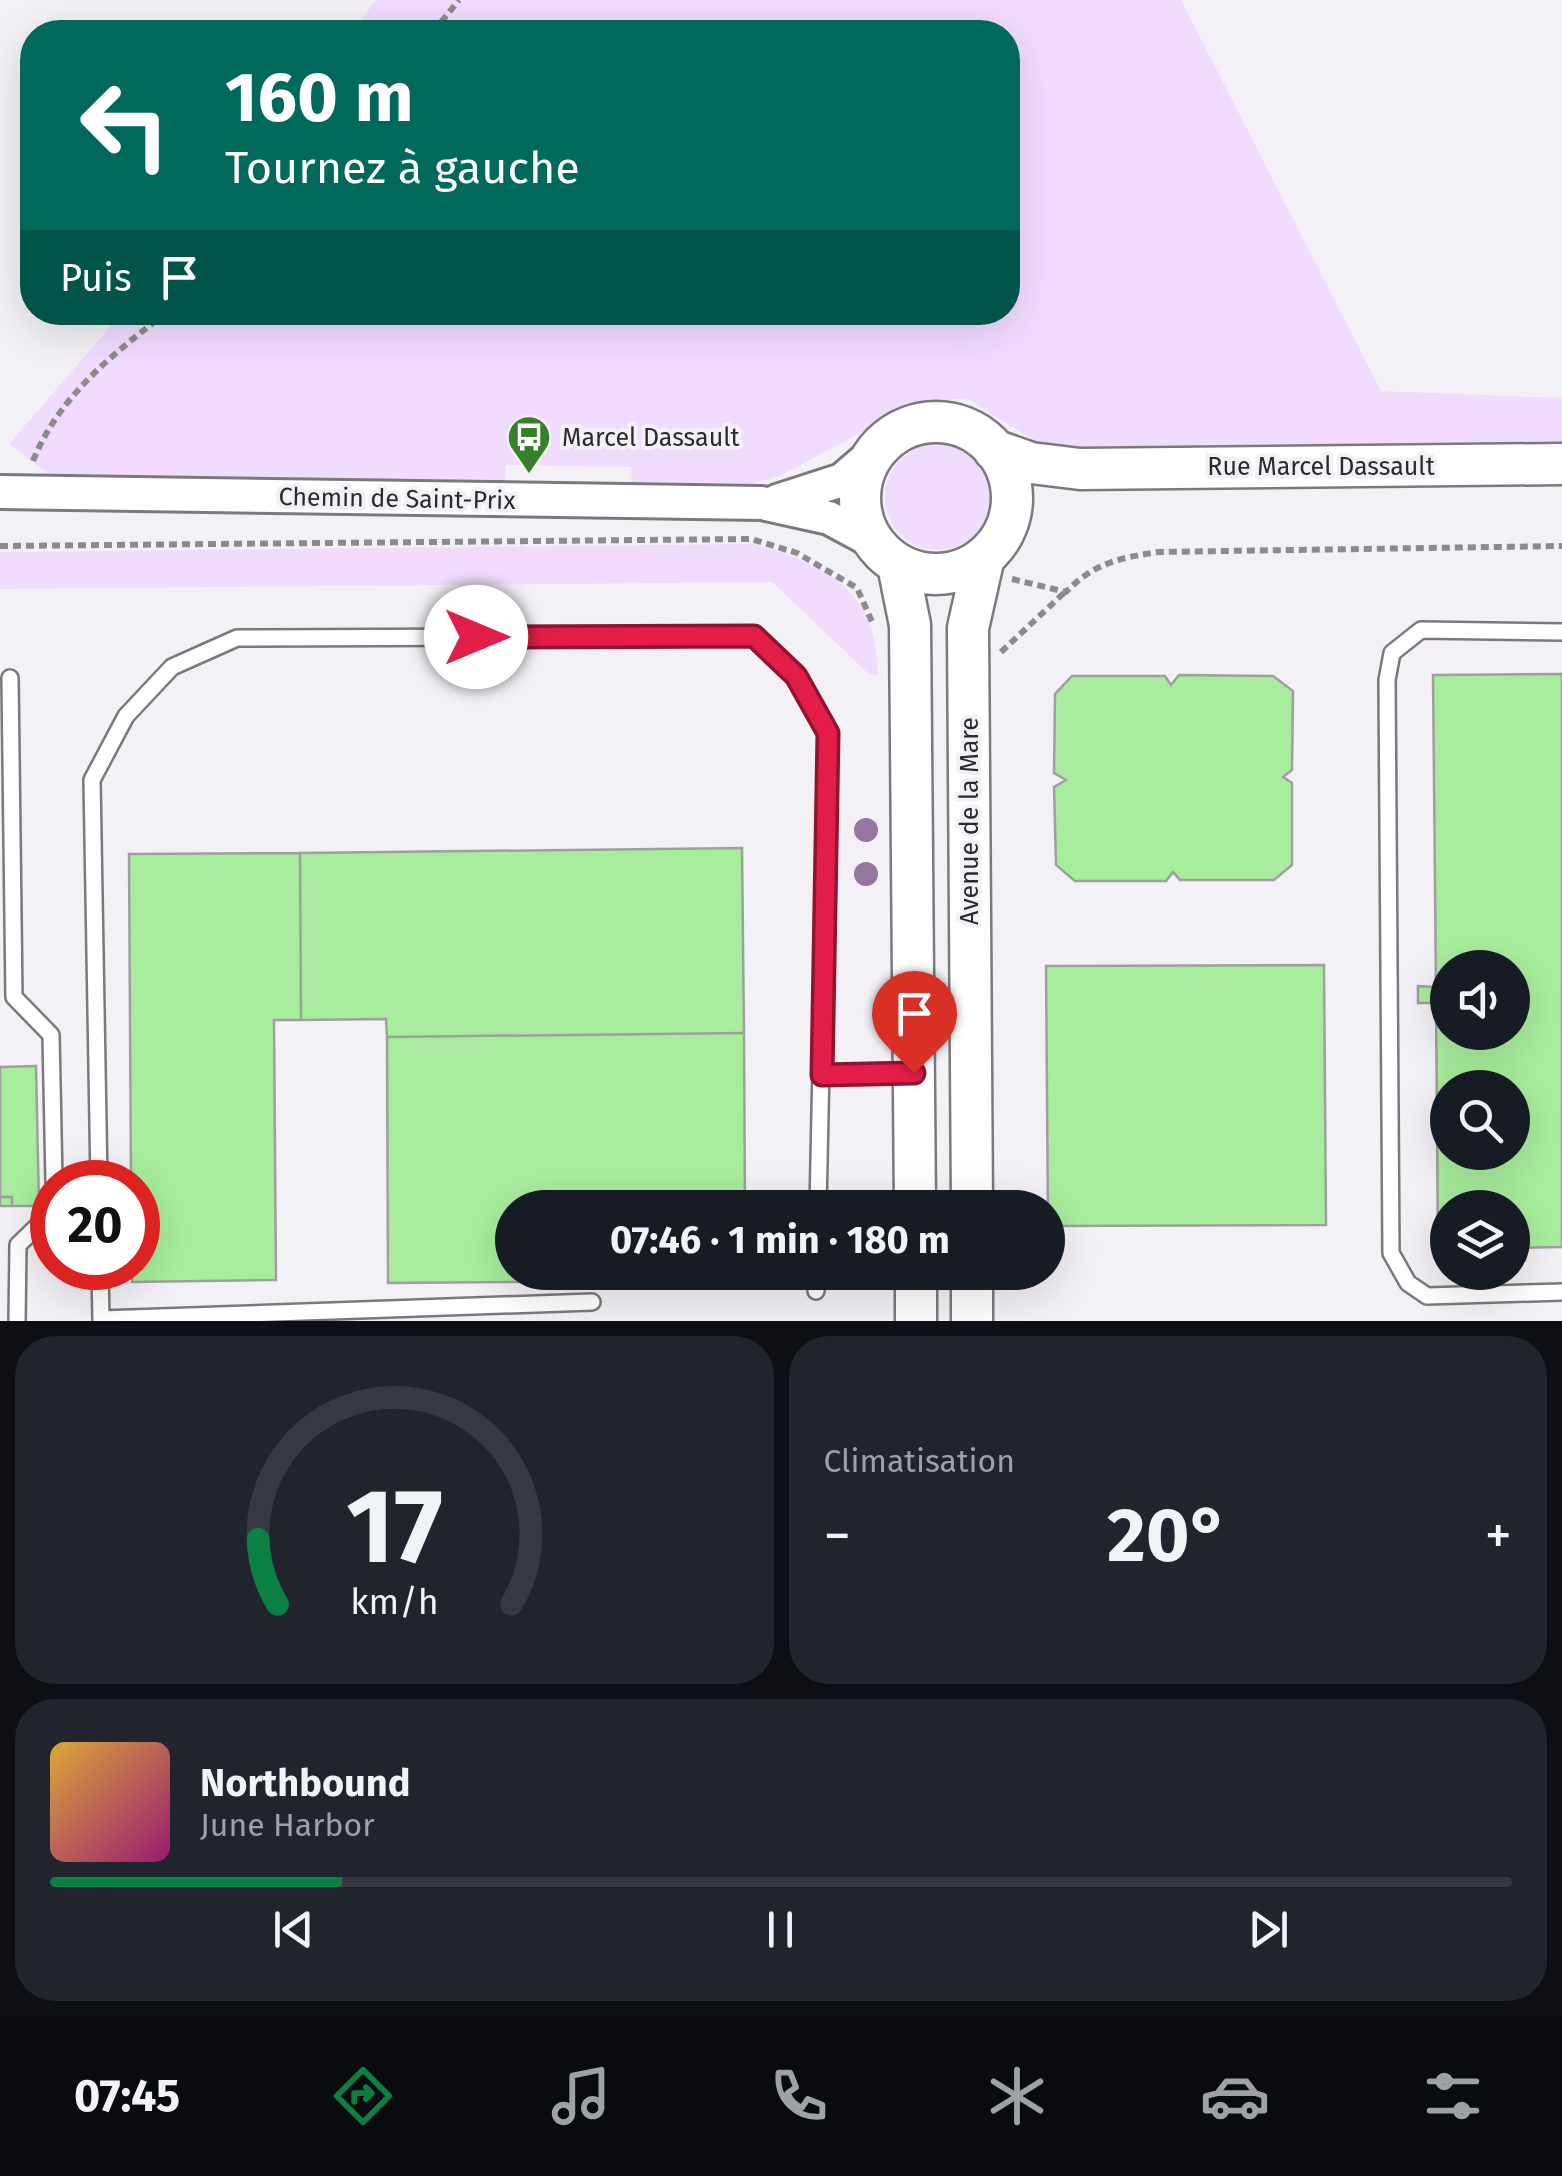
<!DOCTYPE html>
<html lang="fr">
<meta charset="utf-8">
<style>
:root{--surface:#171b24;--page:#20242c;--text:#f1f3f6;--muted:#9ea1a6;--line:#363941;--accent:#0b8043}
body{margin:0;font-family:"Fira Sans",sans-serif;background:var(--page);color:var(--text);height:100vh;display:flex;flex-direction:column;font-size:38px;white-space:nowrap}
*{box-sizing:border-box;margin:0}
p{font-size:32px;color:var(--muted)}
.icon{flex:none;width:55px;height:55px;fill:none;stroke:currentColor;stroke-width:2;stroke-linecap:round;stroke-linejoin:round}
.map{position:relative;height:1321px;overflow:hidden}
.details{display:flex;flex-direction:column;gap:15px;padding:15px;background:#0d0f14;flex:1}
.details>*{flex:none}
.guide{position:absolute;left:20px;top:20px;width:1000px;height:305px;border-radius:40px;box-shadow:0 10px 40px #0002;background:#00695c;color:#fff;overflow:hidden}
.controls{position:absolute;left:1430px;top:950px;display:grid;gap:20px}
.controls a{display:grid;place-items:center;width:100px;height:100px;border-radius:50%;background:var(--surface);box-shadow:0 10px 40px #0002;font-size:50px}
.speed{position:absolute;left:30px;top:1160px;display:flex;gap:20px;font-size:50px;font-weight:700;text-align:center}
.speed>*{display:grid;place-content:center;width:130px;height:130px;border-radius:50%;background:var(--surface);box-shadow:0 10px 40px #0002;line-height:1}
.speed .limit{border:15px solid #d22;background:#fff;color:#111}
.pin{position:absolute;display:grid;place-items:center;width:85px;height:85px;color:#fff;margin:-102px -42px;border-radius:50% 50% 50% 0;rotate:-45deg;box-shadow:0 0 10px #0007}
.pin .icon{rotate:45deg}
.me{position:absolute;width:110px;margin:-55px;rotate:90deg;stroke-linejoin:round;filter:drop-shadow(0 0 8px #0008)}
.turn{display:flex;align-items:center;gap:35px;height:210px;padding:0 40px;font-size:45px}
.turn .icon{width:130px;height:130px;stroke-width:2.5}
.turn b{display:block;font-size:70px;line-height:85px}
.then{display:flex;align-items:center;height:95px;padding:0 40px;background:#0003;gap:20px;font-size:38px}
.big{font-size:75px;font-weight:700;line-height:1.1}
.details .card{flex:1;display:flex;flex-direction:column;justify-content:center;gap:15px;min-width:0;padding:0 35px;border-radius:40px;background:var(--page)}
.details .dial{align-items:center;gap:0}
.dial svg{height:260px;overflow:visible;fill:none;stroke:var(--line);stroke-width:7;stroke-linecap:round;text-anchor:middle}
.dial text{fill:var(--text);stroke:none}
.song{display:flex;align-items:center;gap:30px}
.cover{width:120px;height:120px;border-radius:15px;background:linear-gradient(135deg,hsl(40 70% 55%),hsl(320 70% 35%))}
.played{height:10px;border-radius:5px;background:linear-gradient(90deg,var(--accent) 20%,var(--line) 20%)}
.keys{display:flex;justify-content:space-around;direction:ltr}
.heat{display:flex;justify-content:space-between;align-items:center;font-size:55px;direction:ltr}
.details .tiles{flex:1;display:grid;gap:15px;grid-template-columns:1fr 1fr}
.card:last-child{grid-column:span 2}
.trip{position:absolute;left:495px;top:1190px;width:570px;height:100px;border-radius:50px;background:var(--surface);box-shadow:0 10px 40px #0002;font-weight:700;line-height:100px;text-align:center}
.tab-bar{display:flex;height:160px;justify-content:space-around;align-items:center;background:#090b0e;color:var(--muted)}
.tab-bar .icon{width:70px;height:70px}
.tab-bar .selected{color:var(--accent)}
.tab-bar b{font-size:45px;color:var(--text)}
.map>svg:first-child{display:block}
.green{fill:#f2dcfe}
.building{fill:#a8ed9d;stroke:#9da09c;stroke-width:2.5;fill-rule:evenodd}
.lines{fill:none;stroke-linecap:round;stroke-linejoin:round}
.service-casing{stroke:#7c797d;stroke-width:20}
.minor-casing{stroke:#7c797d;stroke-width:38}
.tertiary-casing{stroke:#7c797d;stroke-width:45}
.path{stroke:#8c8a8d;stroke-width:6;stroke-dasharray:8 5;stroke-linecap:butt}
.service{stroke:#fff;stroke-width:15}
.minor{stroke:#fff;stroke-width:32}
.tertiary{stroke:#fff;stroke-width:40}
.tree{fill:#9476a1}
.route-casing{stroke:#92132f;stroke-width:25}
.route{stroke:#e11d48;stroke-width:18}
.labels{text-anchor:middle;stroke-width:8;stroke-linejoin:round;paint-order:stroke}
.poi-label{font-size:25px;fill:#2b2a2c;stroke:#f4f1f6;text-anchor:start}
.street-label{font-size:25px;fill:#2b2a2c;stroke:#f4f1f6}
</style>
<div class="map">
<svg width="1562" height="1321" viewBox="0 0 1562 1321">
<rect width="100%" height="100%" fill="#f4f1f6"/>
<!-- green -->
<path class="green" d="M376,0H1181L1381,391L1562,398V444L1085,453L1044,447L966,398L916,403L780,476L752,483L632,482L631,467L506,465L505,481L50,475L9,444L122,313L1008,312V32H352Z
M885 497a53 53 0 1 1 106 0a53 53 0 1 1-106 0Z
M753,544C827,565 878,591 878,675H870L772,582L0,589V552Z"/>
<!-- building -->
<path class="building" d="M1562,674V1247L1512,1248V1208H1448V1248H1438L1436,1003H1418V986L1436,987L1433,675ZM1448,968H1512V1032H1448ZM1448,1088H1512V1152H1448Z
M1179,675L1273,676L1293,691L1292,770L1283,777L1292,783V865L1274,880H1180L1173,872L1166,881H1075L1056,865L1054,787L1066,780L1054,773L1055,694L1072,676H1165L1171,685Z
M742,848L744,1033L387,1037L386,1019L301,1020L300,853Z
M300,853L301,1020H274L276,1280L132,1282V1268H138V1182H131L129,854Z
M1324,965L1326,1225L1048,1226L1046,966Z
M744,1033L745,1208H512V1272H747L746,1280L388,1283L387,1037Z
M36,1066L39,1206H12V1197H0V1067Z
M0,1197H12V1206H0Z"/>
<g class="lines">
<!-- service casing -->
<g class="service-casing">
<path id="service" d="M1562,632L1421,630L1392,653L1387,680L1391,1253L1408,1283L1427,1296L1562,1292
M10,678L14,997L51,1035L54,1182
M822,1075L913,1073
M99,1182L92,780L126,716L172,667L237,638L754,636L796,676L828,733L818,1208
M100,1268L101,1321
M816,1291L817,1272
M101,1319L592,1302
M17,1321L18,1245L52,1212"/>
</g>
<!-- minor casing -->
<g class="minor-casing">
<path id="minor" d="M0,492L762,503L829,518L872,541
M777,501L842,480L877,450"/>
</g>
<!-- tertiary casing -->
<g class="tertiary-casing">
<path id="tertiary" d="M860 498a76 76 0 1 1 152 0a76 76 0 1 1-152 0Z
M994,450L1031,463L1080,469L1562,464
M898,565L910,625L915,1208
M972,1208L968,628L984,557
M916,1272V1321
M972,1272V1321"/>
</g>
<!-- path -->
<path class="path" d="M433,32L459,0
M33,461C59,396 113,354 167,312
M0,546L751,539L797,553L857,588L873,624
M1012,579L1066,592C1094,563 1119,558 1158,552L1562,546
M1001,652L1065,592"/>
<!-- service -->
<use href="#service" class="service"/>
<!-- minor -->
<use href="#minor" class="minor"/>
<!-- tertiary -->
<use href="#tertiary" class="tertiary"/>
</g>
<!-- trees -->
<g class="tree">
<circle cx="866" cy="830" r="12"/>
<circle cx="866" cy="874" r="12"/>
</g>
<g class="lines">
<!-- route casing -->
<g class="route-casing">
<path id="route" d="M476,637L754,636L796,676L828,733L822,1075L914,1073"/>
</g>
<!-- route -->
<use href="#route" class="route"/>
</g>
<!-- icons -->
<defs>
<g id="bus-pin" transform="scale(2.25)"><path d="M0 17L-7.5 6A9.5 9.5 0 1 1 7.5 6Z" fill="#35812a" stroke="#f4f1f6"/><path d="M-5-6H5V4H4V6H2V4H-2V6H-4V4H-5ZM-3.5-4V0h7V-4ZM-3.5 1.2v1.5H-2V1.2ZM2 1.2v1.5H3.5V1.2Z" fill="#fff"/></g>
</defs>
<g fill-rule="evenodd">
<use href="#bus-pin" x="529" y="437"/>
</g>
<g class="labels">
<!-- poi labels -->
<g class="poi-label">
<text x="562" y="446">Marcel Dassault</text>
</g>
<!-- street labels -->
<g class="street-label">
<text x="1321" y="475">Rue Marcel Dassault</text>
<text transform="translate(397 498) rotate(1)" y="9">Chemin de Saint-Prix</text>
<text transform="translate(969 821) rotate(-90)" y="9">Avenue de la Mare</text>
</g>
</g>
</svg>
<div class="controls">
<a><svg class="icon" aria-label="sound" viewBox="0 0 24 24"><path d="M4 9h4l5-4v14l-5-4H4zM17 9q2 3 0 6"/></svg></a>
<a><svg class="icon" aria-label="search" viewBox="0 0 24 24"><circle cx="10" cy="10" r="6"/><path d="M15 15l6 6"/></svg></a>
<a><svg class="icon" aria-label="layers" viewBox="0 0 24 24"><path d="M12 4l9 5-9 5-9-5zM3 14l9 5 9-5"/></svg></a>
</div>
<div class="speed"><div class="limit">20</div></div>
<div class="pin" style="left:914px;top:1073px;background:#d93025"><svg class="icon" aria-label="arrive" viewBox="0 0 24 24"><path d="M6 21V4h12l-3 4 3 4H6"/></svg></div>
<svg class="me" style="left:476px;top:637px" viewBox="-20 -20 40 40"><circle r="19" fill="#fff"/><path d="M0-13L10 11 0 6-10 11z" fill="#e11d48"/></svg>
<div class="trip">07:46 · 1 min · 180 m</div>
<div class="guide">
<div class="turn"><svg class="icon" aria-label="left" viewBox="0 0 24 24"><path d="M17 20v-9H6M10 6l-5 5 5 5"/></svg><div><b>160 m</b>Tournez à gauche</div></div>
<div class="then">Puis<svg class="icon" aria-label="arrive" viewBox="0 0 24 24"><path d="M6 21V4h12l-3 4 3 4H6"/></svg></div>
</div>
</div>
<section class="details">
<div class="tiles">
<div class="card dial"><svg viewBox="0 0 100 80">
<path d="M14 69A42 42 0 1 1 86 69"/>
<path d="M14 69A42 42 0 0 1 8 49" stroke="#0b8043"/>
<text x="50" y="56" font-size="32" font-weight="700">17</text>
<text x="50" y="72" font-size="11">km/h</text>
</svg></div>
<div class="card"><p>Climatisation</p>
<div class="heat"><a>−</a><b class="big">20°</b><a>+</a></div>
</div>
<div class="card">
<div class="song"><i class="cover"></i><div><b>Northbound</b><p>June Harbor</p></div></div>
<div class="played"></div>
<div class="keys"><svg class="icon" aria-label="previous" viewBox="0 0 24 24"><path d="M18 5L8 12l10 7zM5 5v14"/></svg><svg class="icon" aria-label="pause" viewBox="0 0 24 24"><path d="M8 5v14M16 5v14"/></svg><svg class="icon" aria-label="next" viewBox="0 0 24 24"><path d="M6 5l10 7-10 7zM19 5v14"/></svg></div>
</div>
</div>
</section>
<nav class="tab-bar">
<b>07:45</b>
<svg class="icon selected" aria-label="directions" viewBox="0 0 24 24"><path d="M12 3l9 9-9 9-9-9zM9 14v-3h6M13 9l2 2-2 2"/></svg>
<svg class="icon" aria-label="music" viewBox="0 0 24 24"><path d="M9 18V5l10-2v13"/><circle cx="6" cy="18" r="3"/><circle cx="16" cy="16" r="3"/></svg>
<svg class="icon" aria-label="phone" viewBox="0 0 24 24"><path d="M5 4h4l2 5-3 2q2 4 5 5l2-3 5 2v4C11 20 4 13 5 4z"/></svg>
<svg class="icon" aria-label="climate" viewBox="0 0 24 24"><path d="M12 3v18M4 7l16 10M4 17L20 7"/></svg>
<svg class="icon" aria-label="car" viewBox="0 0 24 24"><path d="M5 17H2v-5l4-1 3-4h7l3 4 3 1v5h-3M9 17h6M6 11h13"/><circle cx="7" cy="17" r="2"/><circle cx="17" cy="17" r="2"/></svg>
<svg class="icon" aria-label="filters" viewBox="0 0 24 24"><path d="M4 7h16M4 17h16"/><circle cx="9" cy="7" r="2"/><circle cx="15" cy="17" r="2"/></svg>
</nav>
